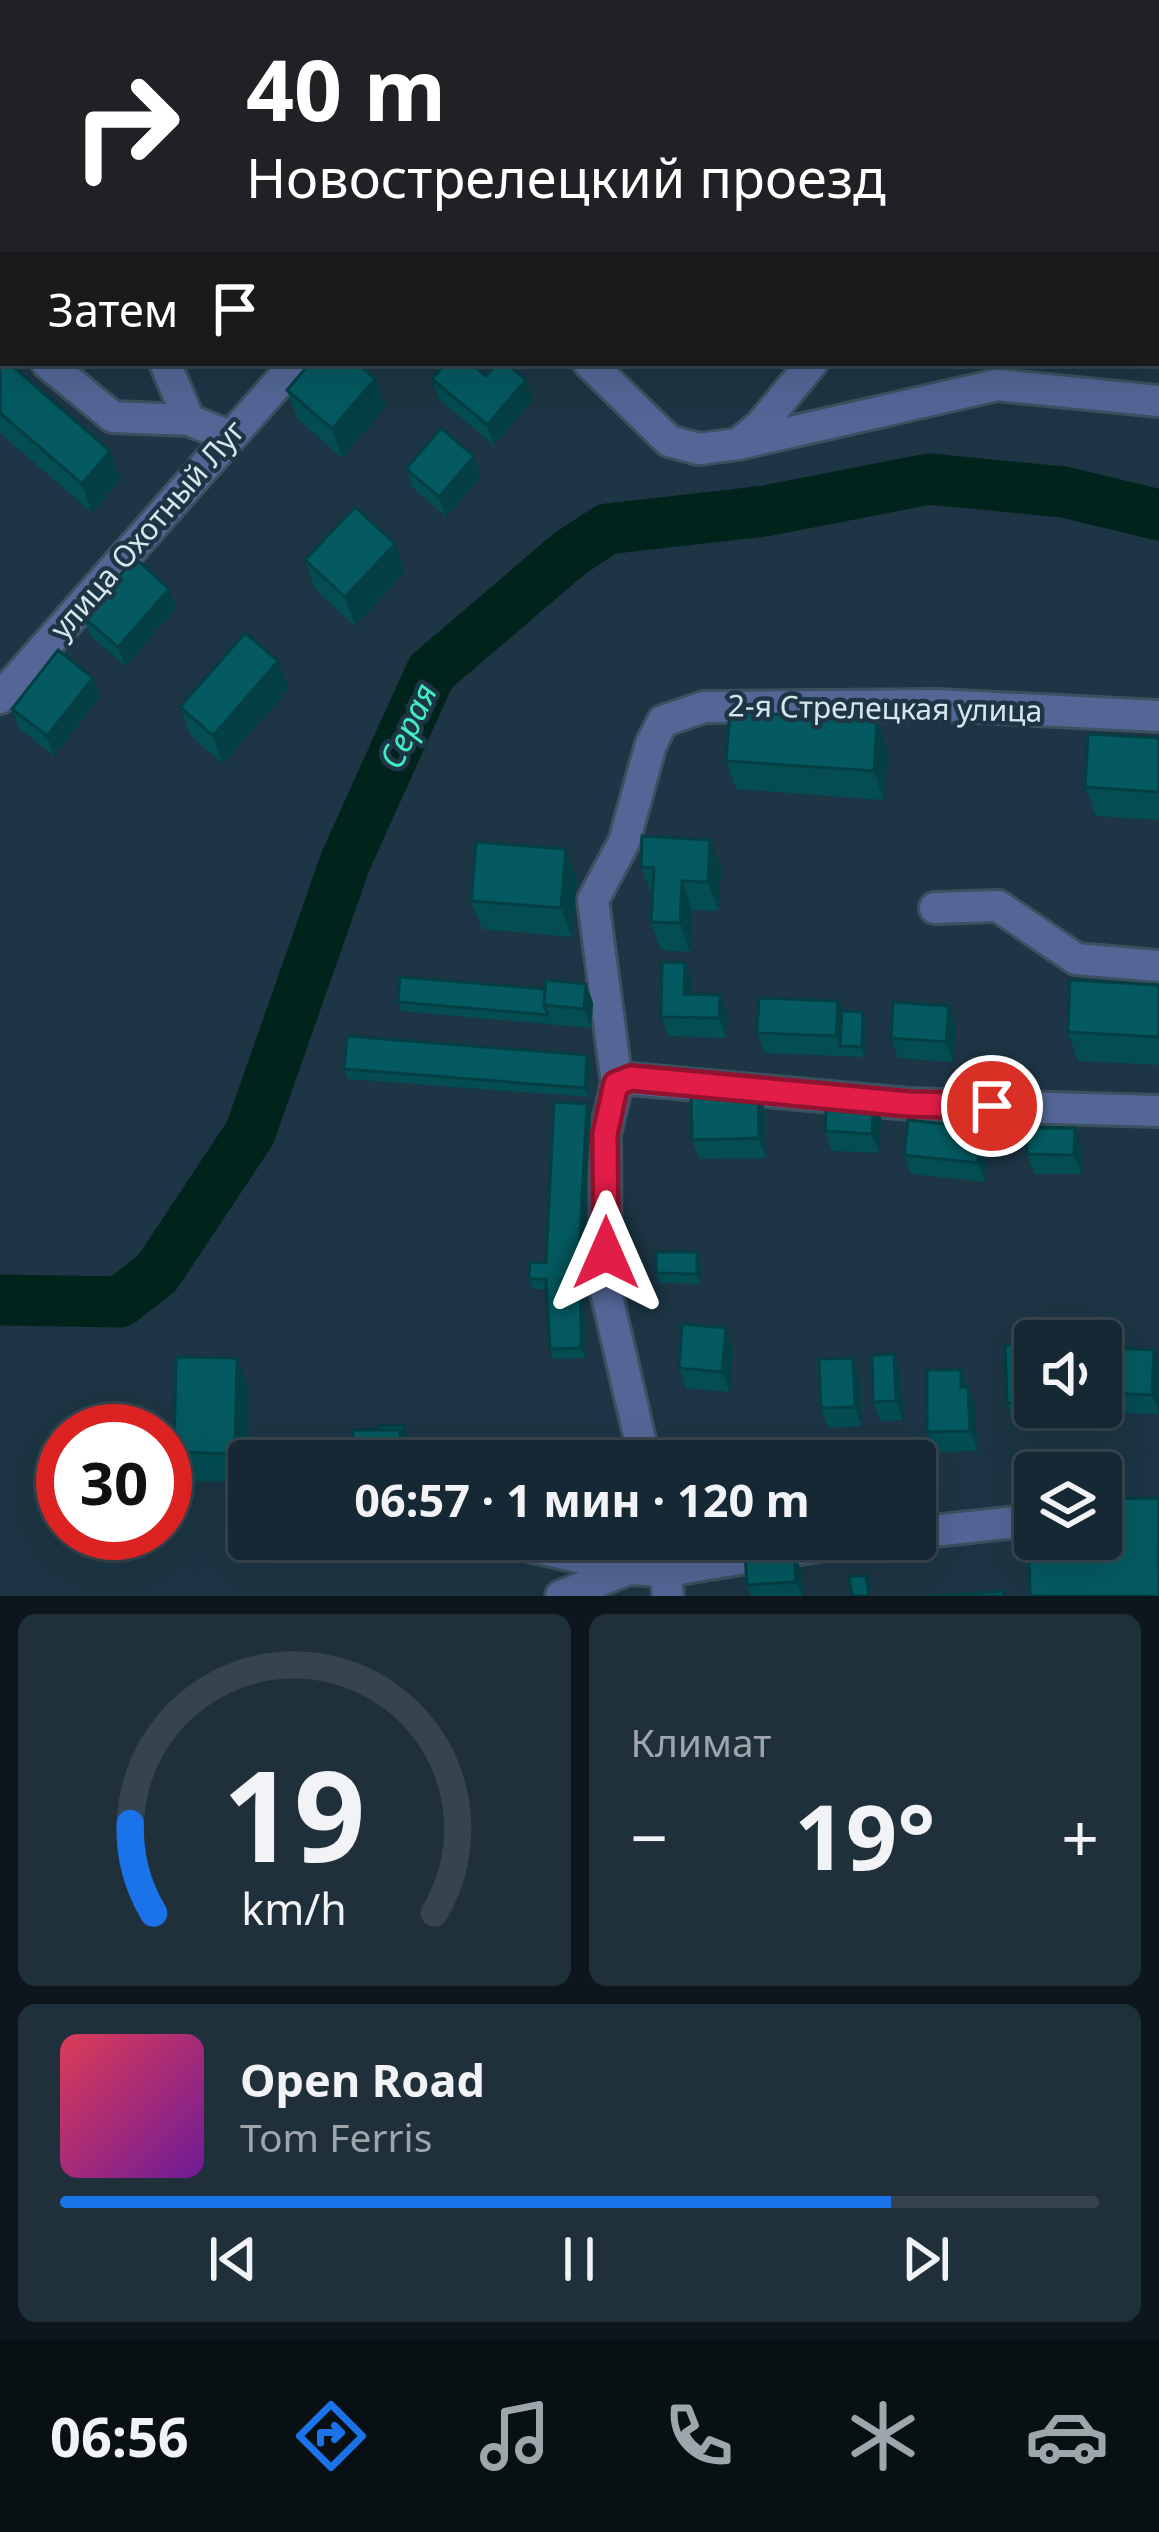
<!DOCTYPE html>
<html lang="ru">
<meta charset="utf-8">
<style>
:root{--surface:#162833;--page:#1f303b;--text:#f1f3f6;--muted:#9ea6ac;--line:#35444e;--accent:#1a73e8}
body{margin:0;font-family:"Noto Sans",sans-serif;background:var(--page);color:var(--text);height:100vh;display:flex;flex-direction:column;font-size:45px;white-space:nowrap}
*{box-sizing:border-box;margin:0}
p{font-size:39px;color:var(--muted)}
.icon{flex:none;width:66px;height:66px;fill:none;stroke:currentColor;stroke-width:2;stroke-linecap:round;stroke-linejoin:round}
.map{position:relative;height:1596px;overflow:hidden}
.details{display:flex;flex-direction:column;gap:18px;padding:18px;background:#0c161c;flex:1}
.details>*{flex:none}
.hud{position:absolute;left:0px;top:0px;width:1161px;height:366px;box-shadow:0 12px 48px #0002,0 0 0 3px var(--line);background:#202124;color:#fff;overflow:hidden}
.fabs{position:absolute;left:1014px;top:1320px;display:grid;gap:24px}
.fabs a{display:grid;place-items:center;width:108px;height:108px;border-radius:12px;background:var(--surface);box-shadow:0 12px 48px #0002,0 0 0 3px var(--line);font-size:60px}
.speed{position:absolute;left:36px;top:1404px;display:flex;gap:24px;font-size:60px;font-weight:700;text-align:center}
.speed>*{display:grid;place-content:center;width:156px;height:156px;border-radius:50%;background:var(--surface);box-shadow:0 12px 48px #0002,0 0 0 3px var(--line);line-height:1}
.speed .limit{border:18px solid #d22;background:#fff;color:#111}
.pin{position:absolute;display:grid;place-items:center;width:102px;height:102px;color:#fff;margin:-51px;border:6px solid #fff;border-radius:50%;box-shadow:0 3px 12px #0007}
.me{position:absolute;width:132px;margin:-66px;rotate:0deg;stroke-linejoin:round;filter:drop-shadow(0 0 9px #0008)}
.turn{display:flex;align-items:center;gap:42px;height:252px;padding:0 48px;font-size:54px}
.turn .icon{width:156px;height:156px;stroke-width:2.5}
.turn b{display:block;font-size:84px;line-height:102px}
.then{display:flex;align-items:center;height:114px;padding:0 48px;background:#0003;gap:24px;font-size:45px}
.big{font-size:90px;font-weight:700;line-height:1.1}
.details .tile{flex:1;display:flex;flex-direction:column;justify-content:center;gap:18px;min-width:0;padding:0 42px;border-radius:18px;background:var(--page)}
.details .dial{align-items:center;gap:0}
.dial svg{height:312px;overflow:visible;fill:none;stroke:var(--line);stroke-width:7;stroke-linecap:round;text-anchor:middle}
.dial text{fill:var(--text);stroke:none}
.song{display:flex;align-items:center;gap:36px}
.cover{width:144px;height:144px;border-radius:18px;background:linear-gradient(135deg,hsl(350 70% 55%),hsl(280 70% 35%))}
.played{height:12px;border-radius:6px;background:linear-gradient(90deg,var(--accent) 80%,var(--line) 80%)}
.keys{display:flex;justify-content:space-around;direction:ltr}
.heat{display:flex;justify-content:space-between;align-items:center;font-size:66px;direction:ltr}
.details .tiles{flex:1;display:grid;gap:18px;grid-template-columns:1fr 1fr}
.tile:last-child{grid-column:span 2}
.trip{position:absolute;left:228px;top:1440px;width:708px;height:120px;border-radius:12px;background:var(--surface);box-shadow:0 12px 48px #0002,0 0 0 3px var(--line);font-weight:700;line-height:120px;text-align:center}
.dock{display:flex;height:192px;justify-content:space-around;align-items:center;background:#091014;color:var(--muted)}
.dock .icon{width:84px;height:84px}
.dock .selected{color:var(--accent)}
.dock b{font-size:54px;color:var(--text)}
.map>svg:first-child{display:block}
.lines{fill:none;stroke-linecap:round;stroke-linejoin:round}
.river{stroke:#00241b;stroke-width:51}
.minor-casing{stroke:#3b515f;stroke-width:36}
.minor{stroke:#536696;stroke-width:30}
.wall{fill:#034d53}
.shaded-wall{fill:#033f43}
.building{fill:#045a60;stroke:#033f43;stroke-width:3}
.route-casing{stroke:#92132f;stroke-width:30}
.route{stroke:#e11d48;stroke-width:21}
.labels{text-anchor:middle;stroke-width:9;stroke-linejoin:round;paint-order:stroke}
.street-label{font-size:30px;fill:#d6e5ee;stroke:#1d3544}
.water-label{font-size:33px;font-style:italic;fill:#41ecc2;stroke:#1d3544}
</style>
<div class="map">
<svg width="1159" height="1596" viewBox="0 0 1159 1596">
<rect width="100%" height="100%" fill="#1d3544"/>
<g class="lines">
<!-- river -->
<path class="river" d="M0,1300L120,1302L157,1273L250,1133L346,860L431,672L569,554L607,529L765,511L929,479L1064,492L1159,515"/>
<!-- minor casing -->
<g class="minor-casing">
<path id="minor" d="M593,0L596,3
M0,325L3,327
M47,363L113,417L189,420L231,437
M165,363L189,420
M589,363L669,441L699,449L738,444L997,385L1159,401
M738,444L760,426L812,363
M0,698L296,363
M935,908L998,906L1076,959L1159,966
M617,1084L631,1079L909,1104L1159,1111
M645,1461L606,1292L605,1134L617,1084L593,900L624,842L651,744L663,721L704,707L938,705L1159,716
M915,1533L1035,1520
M499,1539L629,1569
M661,1539L668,1596
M561,1596L629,1569L667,1571L860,1539"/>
</g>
<!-- minor -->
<use href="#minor" class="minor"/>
</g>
<!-- wall -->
<path class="wall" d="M0,355L121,479L92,513L0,433Z
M486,376L533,399L494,445L439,399L432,379Z
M375,379L386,407L342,458L297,418L287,390Z
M406,469L481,476L446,517L413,488Z
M395,544L405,572L355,626L315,589L305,560Z
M169,589L176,608L125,666L91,636L83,617Z
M278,661L289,689L223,764L191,736L180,707Z
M93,678L100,697L54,756L19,728L12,709Z
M1159,738V820L1096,816L1085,787Z
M888,750L884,800L736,789L726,761Z
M641,867L721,868L718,911L692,910L690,952L661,950L651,922L652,896Z
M577,878L572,937L482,929L471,901Z
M685,963L692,982V994L720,995L727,1014L726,1038L668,1036L661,1017Z
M586,984L593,1003L591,1028L401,1011L398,1002L545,989Z
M1159,985V1065L1078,1061L1068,1032Z
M838,1001L842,1011L866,1022L865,1057L764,1053L757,1033Z
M956,1025L953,1062L898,1058L891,1038Z
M591,1065L588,1097L348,1079L344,1069Z
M758,1090L765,1110L766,1158L699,1159L692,1140Z
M591,1114L583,1248L585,1358L553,1359L550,1349L547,1289H533L529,1279L546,1263Z
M881,1118L879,1153L832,1151L825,1131Z
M981,1128L988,1148L985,1182L911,1174L904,1155Z
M1082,1147V1174H1034L1027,1154Z
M697,1252L701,1262L700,1284L659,1283L656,1273Z
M726,1328L733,1347L730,1392L686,1388L679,1368Z
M1035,1344V1407H1053V1421L1014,1423L1007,1403Z
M1159,1364V1414L1115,1413L1108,1393Z
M961,1370L975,1406L977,1451L934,1452L927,1432Z
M901,1373L903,1420L880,1421L873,1402Z
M860,1377L862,1426L828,1428L821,1408Z
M248,1387L245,1482L184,1481L174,1452Z
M794,1550L801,1570L803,1596H751L747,1585Z"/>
<!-- shaded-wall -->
<path class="shaded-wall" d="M509,0H526L527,3H507Z
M675,0H699L696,3H674Z
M375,379L386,407L342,458L332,429Z
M526,380L533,399L494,445L487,425Z
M110,451L121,479L92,513L82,484Z
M474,456L481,476L446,517L439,497Z
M395,544L405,572L355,626L345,597Z
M169,589L176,608L125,666L118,647Z
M278,661L289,689L223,764L213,736Z
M93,678L100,697L54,756L47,736Z
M877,721L888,750L884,800L874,771Z
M710,840L721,868L718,911L708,882Z
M566,849L577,878L572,937L561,908Z
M682,881L692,910L690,952L680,923Z
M685,963L692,982L691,1013L684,994Z
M586,984L593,1003L591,1028L584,1009Z
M720,995L727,1014L726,1038L719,1018Z
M838,1001L845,1021L840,1046L844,1056L836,1036Z
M949,1006L956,1025L953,1062L946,1042Z
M863,1012L866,1022L865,1057L862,1047Z
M587,1055L591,1065L588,1097L585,1088Z
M758,1090L765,1110L766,1158L759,1138Z
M874,1099L881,1118L879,1153L872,1134Z
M587,1104L591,1114L583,1248L585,1358L581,1348L580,1238Z
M981,1128L988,1148L985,1182L978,1163Z
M1075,1128L1082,1147V1174L1074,1155Z
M697,1252L701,1262L700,1284L697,1274Z
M726,1328L733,1347L730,1392L722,1372Z
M1154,1350L1159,1364V1412L1152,1395Z
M894,1354L901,1373L903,1420L896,1401Z
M237,1358L248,1387L245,1482L235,1454Z
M853,1358L860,1377L862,1426L855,1407Z
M961,1370L975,1406L977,1451L970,1431L961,1387Z
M404,1426L407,1436V1461H400V1430Z
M794,1550L801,1570L803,1596L796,1582Z"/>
<!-- building -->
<path class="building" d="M426,0H509L507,3H423Z
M1158,243L1159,244V300H1158Z
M0,355L3,358V363H9L110,451L82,484L0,413Z
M310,363H357L375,379L332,429L287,390Z
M446,363H470L486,376L497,363H506L526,380L487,425L432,379Z
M441,428L474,456L439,497L406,469Z
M355,507L395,544L345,597L305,560Z
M135,558L169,589L118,647L83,617Z
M245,633L278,661L213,736L180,707Z
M58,650L93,678L47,736L12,709Z
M730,711L877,721L874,771L726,761Z
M1088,734L1159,738V792L1085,787Z
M642,836L710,840L708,882L682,881L680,923L651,922L654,868L641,867Z
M476,842L566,849L561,908L471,901Z
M662,962L685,963L684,994L720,995L719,1018L661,1017Z
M400,977L545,989L544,1005L548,1015L398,1002Z
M546,980L586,984L584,1009L544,1005Z
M1070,980L1159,985V1037L1068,1032Z
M759,998L838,1001L836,1036L757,1033Z
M893,1002L949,1006L946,1042L891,1038Z
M842,1011L863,1012L862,1047L840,1046Z
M347,1036L587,1055L585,1088L344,1069Z
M758,1090L759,1138L692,1140L691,1092Z
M827,1097L874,1099L872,1134L825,1131Z
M554,1102L587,1104L580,1238L581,1348L550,1349L546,1279H529L530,1262L546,1263Z
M908,1120L981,1128L978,1163L904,1155Z
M1027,1128H1075L1074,1155L1027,1154Z
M656,1252H697V1274L656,1273Z
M682,1324L726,1328L722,1372L679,1368Z
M1035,1344V1402L1007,1403L1005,1345Z
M1109,1348L1154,1350L1152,1395L1108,1393Z
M894,1354L896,1401L873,1402L872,1355Z
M176,1357L237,1358L235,1454L174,1452Z
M853,1358L855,1407L821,1408L819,1359Z
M927,1370H961V1387H968L970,1431L927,1432Z
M380,1426H404V1439L400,1430H380Z
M353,1430H400V1461H352Z
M602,1446L603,1461H512V1450Z
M1159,1498V1596H1030L1028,1500H1035V1539H1101V1499Z
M794,1550L796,1582L747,1585L745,1554Z
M866,1575L869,1596H852L849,1577Z
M1004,1591V1596H929Z"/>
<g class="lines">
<!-- route casing -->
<g class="route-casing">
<path id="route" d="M606,1253L605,1134L616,1084L631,1078L909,1104L992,1106"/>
</g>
<!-- route -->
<use href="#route" class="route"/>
</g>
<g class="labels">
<!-- street labels -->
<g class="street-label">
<text transform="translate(148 530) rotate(-49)" y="10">улица Охотный Луг</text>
<text transform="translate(885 709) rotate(1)" y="10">2-я Стрелецкая улица</text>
</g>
<!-- water labels -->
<g class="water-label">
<text transform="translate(408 726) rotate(-65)" y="12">Серая</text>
</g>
</g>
</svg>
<div class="fabs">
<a><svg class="icon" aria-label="sound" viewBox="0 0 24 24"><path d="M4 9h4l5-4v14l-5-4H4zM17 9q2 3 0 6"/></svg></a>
<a><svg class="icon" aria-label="layers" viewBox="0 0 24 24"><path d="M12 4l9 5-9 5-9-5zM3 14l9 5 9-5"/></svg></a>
</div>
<div class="speed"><div class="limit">30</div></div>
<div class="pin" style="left:992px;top:1106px;background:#d93025"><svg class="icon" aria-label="arrive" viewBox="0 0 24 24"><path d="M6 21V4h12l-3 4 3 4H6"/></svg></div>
<svg class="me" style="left:606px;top:1253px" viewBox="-20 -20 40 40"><path d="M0-17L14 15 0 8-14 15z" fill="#e11d48" stroke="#fff" stroke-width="4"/></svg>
<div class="trip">06:57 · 1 мин · 120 m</div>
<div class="hud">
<div class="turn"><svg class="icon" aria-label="right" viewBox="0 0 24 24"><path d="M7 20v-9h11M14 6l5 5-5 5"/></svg><div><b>40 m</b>Новострелецкий проезд</div></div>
<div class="then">Затем<svg class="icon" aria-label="arrive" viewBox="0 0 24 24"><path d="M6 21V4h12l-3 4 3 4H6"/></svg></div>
</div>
</div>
<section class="details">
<div class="tiles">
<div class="tile dial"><svg viewBox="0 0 100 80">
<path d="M14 69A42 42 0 1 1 86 69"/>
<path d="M14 69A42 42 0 0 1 8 46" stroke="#1a73e8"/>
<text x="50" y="56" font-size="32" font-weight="700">19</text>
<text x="50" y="72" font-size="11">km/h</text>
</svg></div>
<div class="tile"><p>Климат</p>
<div class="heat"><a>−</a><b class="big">19°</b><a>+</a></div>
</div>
<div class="tile">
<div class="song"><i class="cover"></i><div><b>Open Road</b><p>Tom Ferris</p></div></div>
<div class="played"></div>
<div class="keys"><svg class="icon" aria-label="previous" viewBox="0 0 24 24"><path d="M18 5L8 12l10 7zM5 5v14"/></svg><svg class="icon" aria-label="pause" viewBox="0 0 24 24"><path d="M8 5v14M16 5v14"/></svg><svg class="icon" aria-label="next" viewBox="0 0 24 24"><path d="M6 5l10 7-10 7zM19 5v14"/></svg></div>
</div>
</div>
</section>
<nav class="dock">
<b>06:56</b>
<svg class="icon selected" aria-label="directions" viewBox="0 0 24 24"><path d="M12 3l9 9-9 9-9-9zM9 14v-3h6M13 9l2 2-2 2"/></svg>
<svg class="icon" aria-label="music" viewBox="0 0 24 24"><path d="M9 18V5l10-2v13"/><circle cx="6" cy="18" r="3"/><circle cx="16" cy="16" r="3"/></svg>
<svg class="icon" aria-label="phone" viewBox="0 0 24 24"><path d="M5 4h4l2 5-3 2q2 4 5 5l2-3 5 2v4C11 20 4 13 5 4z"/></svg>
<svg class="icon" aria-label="climate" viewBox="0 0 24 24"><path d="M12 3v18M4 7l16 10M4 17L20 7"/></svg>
<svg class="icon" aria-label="car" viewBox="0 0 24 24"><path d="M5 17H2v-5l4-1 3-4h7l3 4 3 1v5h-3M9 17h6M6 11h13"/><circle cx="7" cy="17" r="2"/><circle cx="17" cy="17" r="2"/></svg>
</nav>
